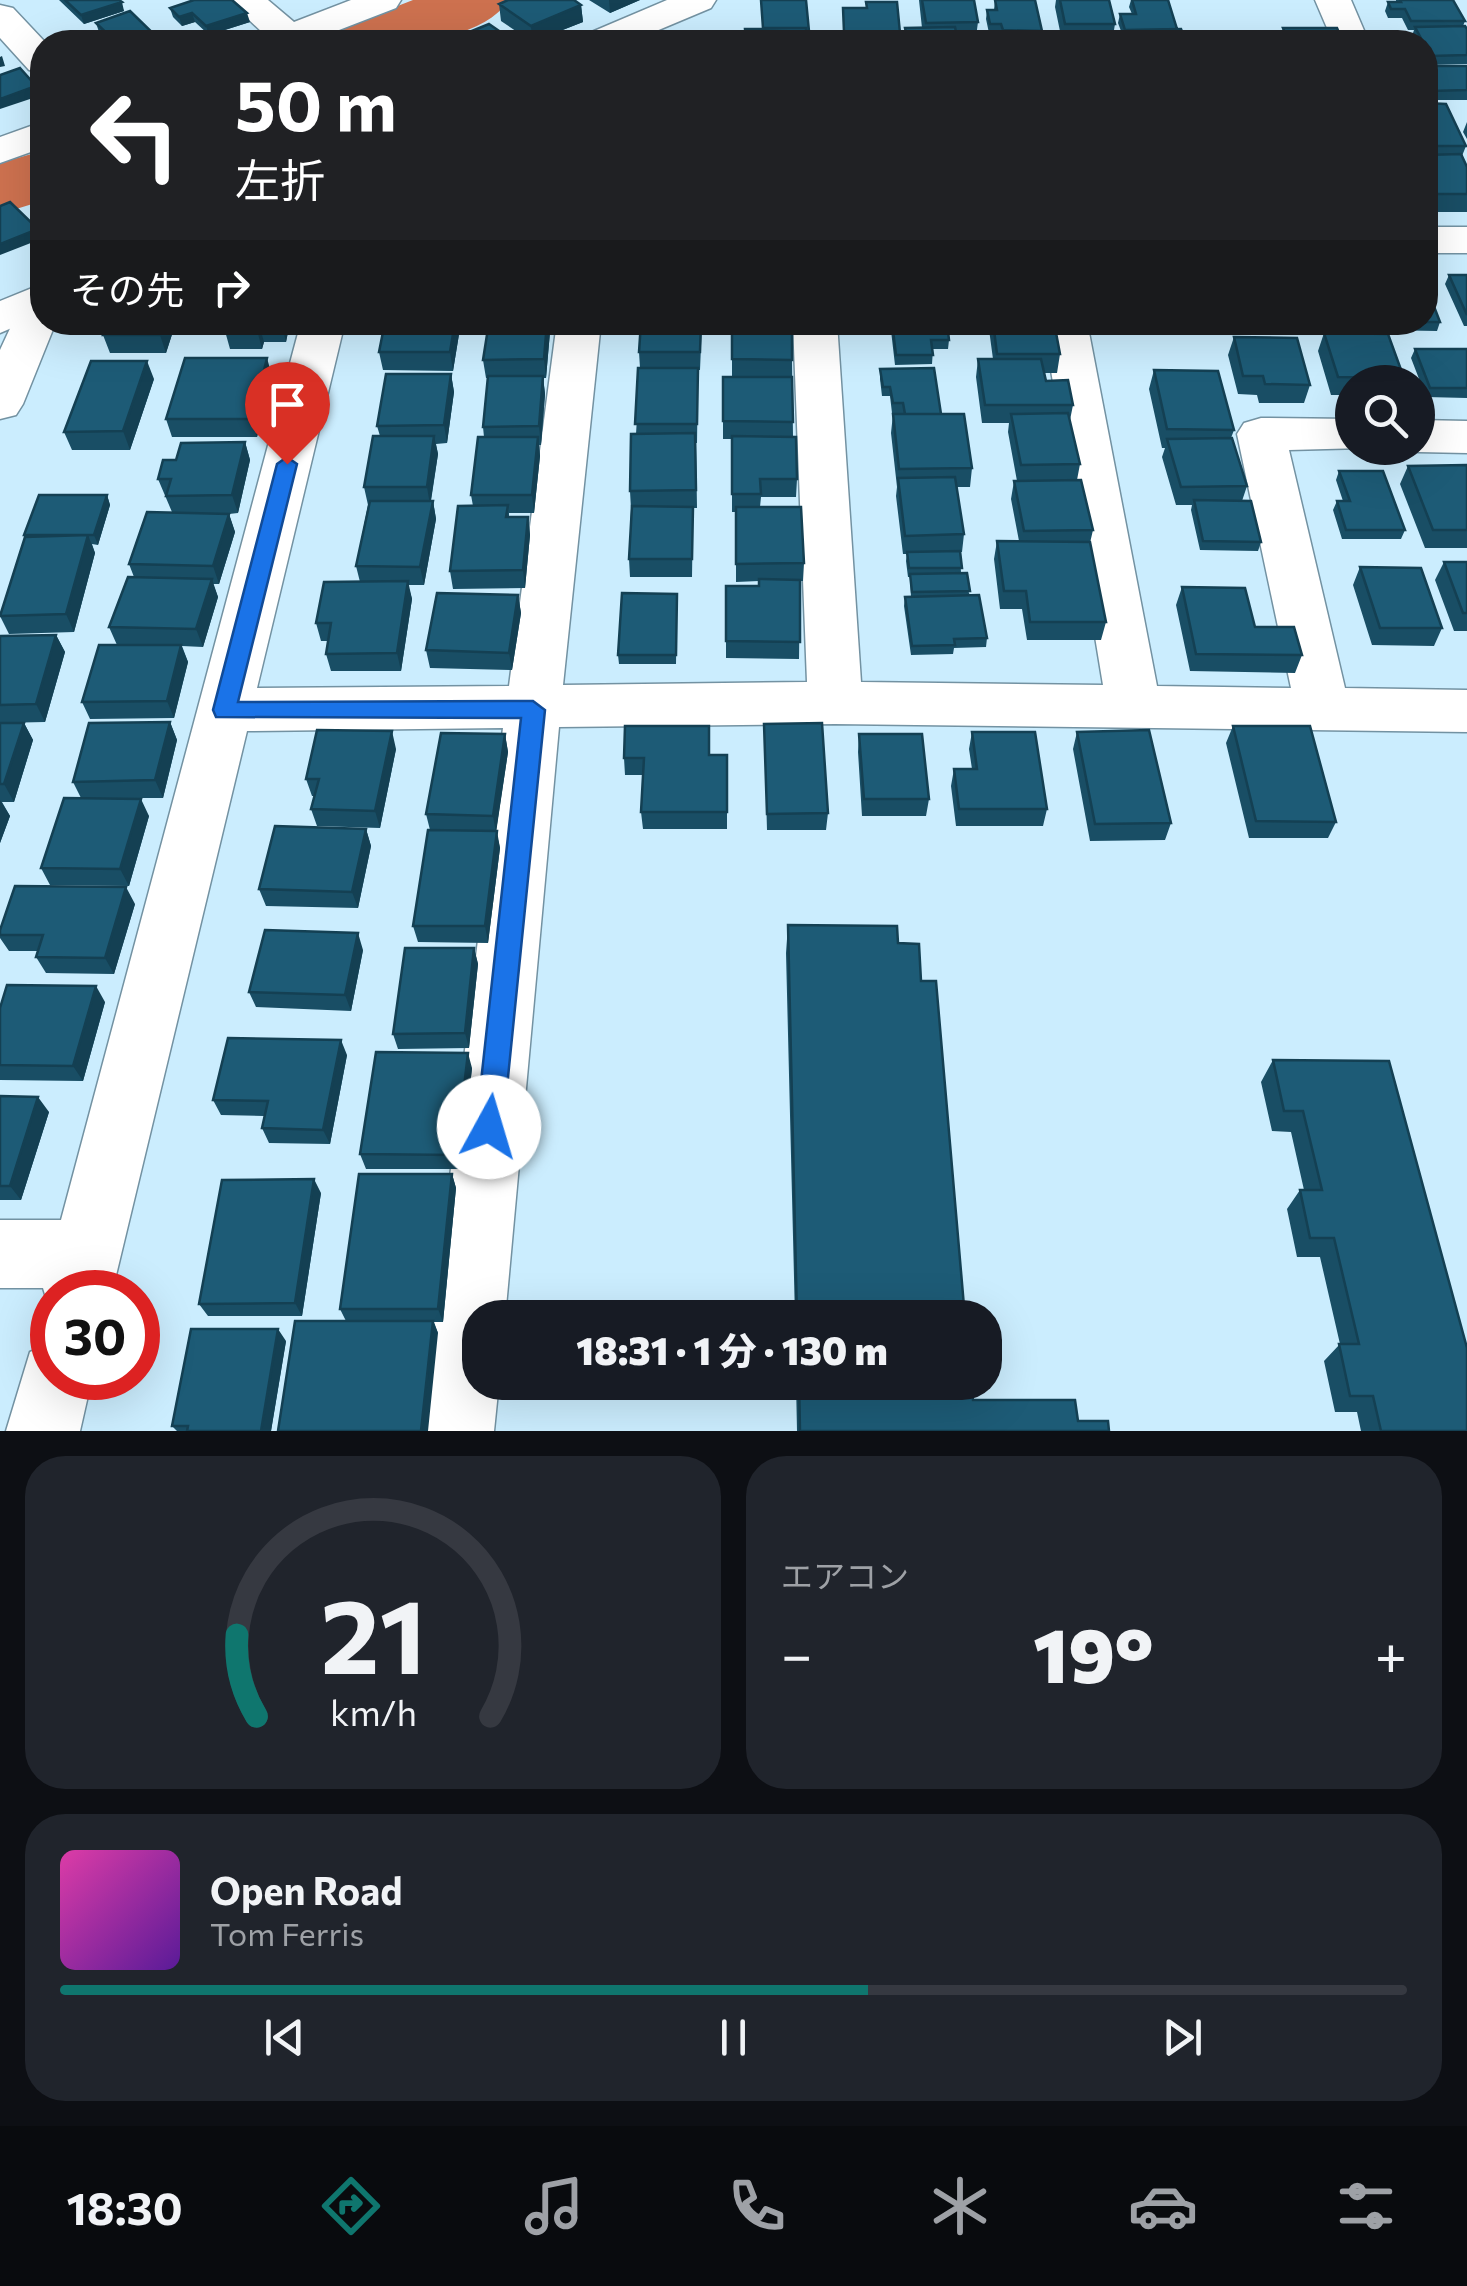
<!DOCTYPE html>
<html lang="ja">
<meta charset="utf-8">
<style>
:root{--surface:#171b24;--page:#20242c;--text:#f1f3f6;--muted:#9ea1a6;--line:#363941;--accent:#0f766e}
body{margin:0;font-family:Commissioner,"Noto Sans JP",sans-serif;background:var(--page);color:var(--text);height:100vh;display:flex;flex-direction:column;font-size:38px;white-space:nowrap}
*{box-sizing:border-box;margin:0}
p{font-size:32px;color:var(--muted)}
.icon{flex:none;width:55px;height:55px;fill:none;stroke:currentColor;stroke-width:2;stroke-linecap:round;stroke-linejoin:round}
.map{position:relative;height:1431px;overflow:hidden}
.sheet{display:flex;flex-direction:column;gap:25px;padding:25px;background:#0d0f14;flex:1}
.sheet>*{flex:none}
.top-card{position:absolute;left:30px;top:30px;width:1408px;height:305px;border-radius:40px;box-shadow:0 10px 40px #0002;background:#202124;color:#fff;overflow:hidden}
.fabs{position:absolute;left:1335px;top:365px;display:grid;gap:20px}
.fabs a{display:grid;place-items:center;width:100px;height:100px;border-radius:50%;background:var(--surface);box-shadow:0 10px 40px #0002;font-size:50px}
.speed{position:absolute;left:30px;top:1270px;display:flex;gap:20px;font-size:50px;font-weight:700;text-align:center}
.speed>*{display:grid;place-content:center;width:130px;height:130px;border-radius:50%;background:var(--surface);box-shadow:0 10px 40px #0002;line-height:1}
.speed .limit{border:15px solid #d22;background:#fff;color:#111}
.pin{position:absolute;display:grid;place-items:center;width:85px;height:85px;color:#fff;margin:-102px -42px;border-radius:50% 50% 50% 0;rotate:-45deg;box-shadow:0 0 10px #0007}
.pin .icon{rotate:45deg}
.me{position:absolute;width:110px;margin:-55px;rotate:6deg;stroke-linejoin:round;filter:drop-shadow(0 0 8px #0008)}
.turn{display:flex;align-items:center;gap:35px;height:210px;padding:0 40px;font-size:45px}
.turn .icon{width:130px;height:130px;stroke-width:2.5}
.turn b{display:block;font-size:70px;line-height:85px}
.then{display:flex;align-items:center;height:95px;padding:0 40px;background:#0003;gap:20px;font-size:38px}
.big{font-size:75px;font-weight:800;line-height:1.1}
.sheet .tile{flex:1;display:flex;flex-direction:column;justify-content:center;gap:15px;min-width:0;padding:0 35px;border-radius:40px;background:var(--page)}
.sheet .dial{align-items:center;gap:0}
.dial svg{height:260px;overflow:visible;fill:none;stroke:var(--line);stroke-width:7;stroke-linecap:round;text-anchor:middle}
.dial text{fill:var(--text);stroke:none}
.song{display:flex;align-items:center;gap:30px}
.cover{width:120px;height:120px;border-radius:15px;background:linear-gradient(135deg,hsl(320 70% 55%),hsl(270 70% 35%))}
.played{height:10px;border-radius:5px;background:linear-gradient(90deg,var(--accent) 60%,var(--line) 60%)}
.keys{display:flex;justify-content:space-around;direction:ltr}
.heat{display:flex;justify-content:space-between;align-items:center;font-size:55px;direction:ltr}
.sheet .tiles{flex:1;display:grid;gap:25px;grid-template-columns:1fr 1fr}
.tile:last-child{grid-column:span 2}
.trip{position:absolute;left:462px;top:1300px;width:540px;height:100px;border-radius:40px;background:var(--surface);box-shadow:0 10px 40px #0002;font-weight:800;line-height:100px;text-align:center}
.tab-bar{display:flex;height:160px;justify-content:space-around;align-items:center;background:#090b0e;color:var(--muted)}
.tab-bar .icon{width:70px;height:70px}
.tab-bar .current{color:var(--accent)}
.tab-bar b{font-size:45px;color:var(--text)}
.map>svg:first-child{display:block}
.lines{fill:none;stroke-linecap:round;stroke-linejoin:round}
.river{fill:#cd714f;fill-rule:evenodd}
.minor-casing{stroke:#7392a2;stroke-width:3}
.tertiary-casing{stroke:#7392a2;stroke-width:3}
.minor{fill:#fff;fill-rule:evenodd}
.tertiary{fill:#fff;fill-rule:evenodd}
.wall{fill:#194e65}
.shaded-wall{fill:#144053}
.building{fill:#1d5b76;stroke:#144053;stroke-width:2.5}
.route{fill:#1a73e8;stroke:#114b97;stroke-width:2.5}
</style>
<div class="map">
<svg width="1467" height="1431" viewBox="0 0 1467 1431">
<rect width="100%" height="100%" fill="#cbedfe"/>
<g class="lines">
<!-- river -->
<path class="river" d="M413,0H509C477,47 385,45 334,42L344,27Z
M42,151V201L0,214V163Z"/>
<!-- minor casing -->
<g class="minor-casing">
<path id="minor" d="M228,0H268L294,22L351,0H401L396,8L308,42H258L264,34Z
M1315,0H1351L1369,42H1333Z
M0,5L13,8L45,42L42,73L29,70L0,38Z
M42,122V148L0,163V137Z
M1425,227H1467V253H1425Z
M42,290V322H56L23,404L16,415L0,419V350L26,294Z
M301,322H345L257,688L509,686L557,322H601L563,685L807,682L793,322H837L861,682L1103,685L1043,322H1087L1157,686L1291,688L1237,434L1244,423L1261,418L1352,419V448H1364L1289,450L1345,688L1467,690V732L835,724L559,727L505,1318H480V1382H499L494,1431H420L503,728L247,731L112,1292H52V1317L43,1288H0V1220H61Z
M1418,420L1467,421V453L1418,452L1402,448H1418Z
M52,1343V1378H92L80,1431H6L30,1352Z"/>
</g>
<!-- tertiary casing -->
<g class="tertiary-casing">
<path id="tertiary" d="M667,0H716L711,8L630,42H582L587,34Z
M42,284V315L0,333V301Z"/>
</g>
<!-- minor -->
<use href="#minor" class="minor"/>
<!-- tertiary -->
<use href="#tertiary" class="tertiary"/>
</g>
<!-- wall -->
<path class="wall" d="M59,0H119L124,11L84,24Z
M589,0H640L610,13Z
M919,0H974L978,22L976,37H1001L1000,33H989L986,19L987,10H994L995,0L1042,31L1041,40H1031L1032,42H965L966,40H957L958,42H904L905,28H922Z
M1056,0H1109L1115,24L1112,42H1049L1050,37L1061,36L1055,7Z
M1131,0H1168L1177,29L1186,42H1124V39L1118,23L1120,14H1132L1129,7Z
M1396,0H1453L1465,21L1463,26L1467,29V64L1427,65L1425,60V42H1415L1412,36L1414,30H1408L1402,18H1388L1385,11L1388,2H1396Z
M866,2L900,33L899,42H877L843,37V8H866Z
M499,4L581,5L583,22L532,42L501,21Z
M170,8L250,22L209,35L195,22L182,26L173,17Z
M96,23L161,41L162,42H110L99,32Z
M1283,28L1343,42H1279Z
M1425,66H1467V100H1428L1425,95Z
M1425,103L1466,146L1462,156L1467,167V212H1425Z
M1467,122V139L1463,132Z
M1449,275H1467V326H1464L1445,284Z
M1425,283L1440,322L1437,331L1380,330L1378,322H1425Z
M108,322H176L166,353H110L103,335Z
M227,322H290L286,342H264L262,349H230L225,331Z
M461,322L453,371L383,370L379,352Z
M489,322H549L550,332L546,378H543L545,394L541,445H539L540,456L534,513H509V517H528L530,535L525,588L453,589L450,571L473,506L471,495L484,437L483,427L488,378H486L483,360Z
M702,322L700,370H698L697,443H696L697,508H693L692,577H630L629,559L631,509L630,491L636,434L640,368L639,352Z
M732,322L792,360L793,437L797,479L796,497H761L760,507L804,563L803,581H800L799,659L726,658V586H759V581L736,582V512H732V439H723V377H732Z
M890,322H947L949,340L948,349H933L932,364L895,365Z
M988,322H1054L1060,354L1057,373H1044L1046,381L1073,405L1070,420L1080,464L1077,480L1093,530L1090,543L1106,622L1101,640H1027L1022,609H1000L994,559L997,541H1019L1011,499L1014,481H1017L1008,432L1009,423H982L976,377L978,359H993Z
M1324,333L1404,378L1402,382H1352V395H1331L1318,351Z
M1234,337L1310,385L1304,403H1259L1257,395L1238,394L1228,355Z
M1415,349H1467V398L1426,397L1411,358Z
M880,369L941,414L972,468L970,487H957L964,534L962,552H960L961,573L987,638L986,647L954,648L953,654L911,655L904,606L905,597H911L910,577H908L906,561L907,554H903L896,496L897,487L891,433L893,414H902V413H892L890,396H882L880,379Z
M1154,370L1234,430L1231,438L1247,486L1242,501L1261,542L1258,551L1200,550L1191,510L1192,505H1176L1162,457L1165,448H1162L1149,389Z
M451,374L454,392L447,443L436,444L438,454L431,501H433L436,519L424,585H408L412,599L401,671H331L326,654L328,641H321L316,623L360,582L356,566L368,505L364,487L380,436L377,426Z
M272,376L257,437H172L166,419Z
M154,379L130,450H72L64,432Z
M245,442L250,460L238,513L229,514L235,532L219,584H213L218,597L203,647L182,646L188,662L174,718L90,719L82,702L117,645L109,627L134,577L129,564L172,512L158,479L176,460Z
M1467,465V548H1425L1400,484L1408,466Z
M1339,471L1405,530L1401,539H1342L1333,510L1337,501H1343L1336,480Z
M107,495L110,505L98,545L92,544L95,553L74,632L9,634L0,616L25,537L24,535Z
M1444,562H1467V631H1454L1435,580Z
M1360,567L1442,628L1434,646L1372,645L1353,585Z
M1182,587L1255,627L1302,655L1295,673L1190,671L1176,605Z
M677,594L676,664H619L618,655Z
M518,595L521,613L512,670L430,668L426,650Z
M56,635L65,652L45,722L0,723V636Z
M170,722L177,740L163,798H121L149,816L129,886L50,885L41,868L81,798L73,782Z
M0,723H24L33,740L14,802H2L10,816L0,843Z
M764,724L828,813L826,830H767Z
M1233,726L1336,822L1328,838H1249L1226,743Z
M972,732L1047,809L1043,826H956L951,786L954,769H972L969,749Z
M1077,732L1171,823L1165,840L1090,841L1073,749Z
M505,734L508,752L496,831L500,848L488,943L418,942L413,926L430,830L426,814Z
M859,734L929,799L926,816H862L858,752Z
M396,749L380,828L317,826L311,809L315,796H312L306,779Z
M727,755V829H643L641,812L643,775H625L624,758Z
M366,829L371,846L358,908L266,906L259,889Z
M135,904L114,974L46,973L36,957L38,951H9L0,938V930Z
M788,925L898,943L921,981L965,1318H795L786,953Z
M474,948L478,964L469,1048L398,1049L393,1034Z
M363,950L351,1011L256,1007L249,992Z
M105,1002L83,1081L0,1080V1008Z
M347,1055L330,1144L269,1143L262,1128L264,1116L221,1115L213,1100Z
M1273,1060L1389,1061L1467,1431H1361L1357,1412H1335L1324,1361L1340,1344L1320,1257H1297L1287,1209L1300,1190H1304L1291,1132L1272,1131L1261,1082Z
M472,1068L461,1169H366L360,1154Z
M0,1096L49,1112L21,1200H0Z
M452,1174L456,1188L443,1322H434L438,1333L346,1321L340,1309Z
M321,1193L302,1316H208L199,1304Z
M286,1341L271,1431H177L172,1426Z
M796,1382H971L973,1400L1078,1421L1109,1431H797Z"/>
<!-- shaded-wall -->
<path class="shaded-wall" d="M609,0H640L610,13Z
M122,2L124,11L84,24L81,15Z
M581,5L583,22L532,42L531,26Z
M192,13L195,22L182,26L179,17Z
M247,13L250,22L209,35L206,26Z
M2,56L5,66L0,67V57Z
M36,86L39,96L0,109V99Z
M38,229L41,239L0,255V244Z
M164,322H176L166,353L160,335Z
M281,322H290L286,342Z
M455,322H461L453,371L450,352Z
M547,322H549L550,332L546,378L544,359Z
M259,324L264,342L262,349L257,330Z
M267,358L272,376L257,437L252,419Z
M147,361L154,379L130,450L123,431Z
M451,374L454,392L447,443L444,425Z
M543,376L545,394L541,445L539,426Z
M434,436L438,454L430,505L427,487Z
M538,437L540,456L534,513L532,495Z
M245,442L250,460L238,513L232,495Z
M107,495L110,505L98,545L94,535Z
M433,501L436,519L424,585L420,567Z
M229,514L235,532L219,584L213,566Z
M528,517L530,535L525,588L523,570Z
M88,535L95,553L74,632L66,614Z
M212,579L218,597L203,647L196,629Z
M408,581L412,599L401,671L397,653Z
M518,595L521,613L512,670L509,653Z
M56,635L65,652L45,722L36,704Z
M181,645L188,662L174,718L167,701Z
M170,722L177,740L163,798L155,780Z
M24,723L33,740L14,802L4,784Z
M392,731L396,749L380,828L375,811Z
M505,734L508,752L496,833L493,816Z
M141,799L149,816L129,886L120,869Z
M0,800L10,816L0,843Z
M366,829L371,846L358,908L352,892Z
M497,831L500,848L488,943L485,926Z
M126,887L135,904L114,974L105,958Z
M358,933L363,950L351,1011L345,995Z
M474,948L478,964L469,1048L465,1033Z
M96,986L105,1002L83,1081L73,1066Z
M341,1040L347,1055L330,1144L323,1130Z
M468,1053L472,1068L461,1169L456,1155Z
M38,1097L49,1112L21,1200L10,1186Z
M452,1174L456,1188L443,1322L438,1309Z
M314,1179L321,1193L302,1316L295,1303Z
M433,1321L438,1333L428,1431H421Z
M278,1329L286,1341L271,1431H261Z"/>
<!-- building -->
<path class="building" d="M65,0H119L122,2L81,15Z
M194,0H232L247,13L206,26L192,13L179,17L170,8Z
M508,0H574L581,5L531,26L499,4Z
M761,0H806L809,31H806V28H763Z
M922,0H974L978,22L926,23Z
M995,0H1035L1042,31L1003,30L1001,24H990L987,10H997Z
M1060,0H1109L1115,24H1065Z
M1132,0H1168L1177,29L1125,30L1120,14H1136Z
M1400,0H1453L1465,21H1411L1405,9H1391L1388,2H1401Z
M866,2H897L900,33L844,32L843,8H867Z
M130,11L161,41L116,42L96,23Z
M489,24L515,42H445Z
M1465,26L1467,29V55L1431,56L1425,42H1423L1415,27Z
M955,27L958,42H908L905,28Z
M806,28L807,42H746L745,29Z
M1283,28H1337L1343,42H1289Z
M1181,29L1186,42H1130L1126,30Z
M1103,36L1105,42H1052L1050,37Z
M813,37H877L878,42H814Z
M966,37H1031L1032,42H967Z
M1251,38L1253,42H1203L1201,39Z
M711,41V42H678Z
M1425,66H1467V90L1431,91L1425,80Z
M20,68L36,86L0,99V75Z
M1425,103L1446,104L1466,146H1425Z
M1461,154L1467,167V194H1425V155Z
M10,202L38,229L0,244V206Z
M1449,275H1467V315Z
M1425,283L1440,322H1425Z
M108,322H164L160,335H103Z
M227,322H281L259,324L257,330L225,331Z
M385,322H455L450,352H379Z
M489,322H547L544,359L483,360Z
M641,322H701L700,352H639Z
M732,322H792V360L732,359Z
M892,322H947L949,340H931L933,355H896Z
M993,322H1054L1060,354H997Z
M1324,333L1388,334L1404,378L1338,377Z
M1234,337L1297,338L1310,385L1265,384L1263,376H1243Z
M1415,349H1467V388H1430Z
M185,358H267L252,419H166Z
M978,359H1041L1046,381L1068,380L1073,405H985Z
M91,361H147L123,431L64,432Z
M638,368H698L697,424H635Z
M934,368L941,414H905L903,403H893L890,387H883L880,369Z
M1154,370L1218,371L1234,430L1167,429Z
M386,374H451L444,425L377,426Z
M488,376H543L539,426L483,427Z
M723,377H792L793,422L723,421Z
M1068,413L1080,464L1021,465L1011,414Z
M893,414H964L972,468L899,469Z
M695,433L696,490L630,491L631,434Z
M373,436H434L427,487H364Z
M732,436L796,437L797,479H760L761,494H732Z
M478,437H538L532,495H471Z
M1232,438L1247,486L1181,487L1167,439Z
M245,442L232,495L166,496L171,479H158L163,460H176L181,443Z
M1467,465V530H1433L1408,466Z
M1339,471H1383L1405,530H1346L1337,501H1350Z
M955,477L964,534L905,536L898,478Z
M1081,480L1093,530L1024,531L1014,481Z
M39,495H107L94,535H24Z
M1194,500L1251,501L1261,542L1203,541Z
M370,501H433L420,567L356,566Z
M508,505L506,517H528L523,570L450,571L458,506Z
M632,506L693,507L692,559H629Z
M736,507H801L804,563L736,564Z
M147,512L229,514L213,566L129,564Z
M88,535L66,614L0,616L25,537Z
M997,541L1090,542L1106,622H1030L1026,591H1004Z
M960,551L962,568H909L907,552Z
M1444,562H1467V613H1463Z
M1360,567L1421,568L1442,628H1380Z
M967,573L970,591L912,592L910,574Z
M128,577L212,579L196,629L109,627Z
M759,579L800,580V642L726,641V586H759Z
M408,581L397,653L326,654L331,623H316L324,582Z
M1182,587L1245,588L1255,627H1294L1302,655L1196,654Z
M437,593L518,595L509,653L426,650Z
M622,593L677,594L676,655H618Z
M979,595L987,638L954,639L955,645L912,646L905,597Z
M56,635L36,704L0,705V636Z
M99,645H181L167,701L82,702Z
M170,722L155,780L73,782L89,723Z
M0,723H24L4,784H0Z
M822,723L828,813L767,814L764,724Z
M625,726H709V755H727V812H641L644,758H624Z
M1233,726H1310L1336,822L1256,821Z
M317,730L392,731L375,811L311,809L319,779H306Z
M1149,730L1171,823L1095,824L1077,732Z
M972,732H1035L1047,809H959L954,769H977Z
M441,733L505,734L493,816L426,814Z
M859,734H922L929,799H864Z
M64,798L141,799L120,869L41,868Z
M275,826L366,829L352,892L259,889Z
M428,830L497,831L485,926H413Z
M15,886L126,887L105,958L36,957L43,935H0V930Z
M788,925L897,926L898,943L919,944L921,981H936L965,1318H797Z
M265,930L358,933L345,995L249,992Z
M405,948H474L465,1033L393,1034Z
M7,985L96,986L73,1066L0,1065V1008Z
M228,1038L341,1040L323,1130L262,1128L268,1101L213,1100Z
M376,1052L468,1053L456,1155L360,1154Z
M1273,1060L1389,1061L1467,1348V1431H1381L1373,1396H1350L1339,1344H1359L1334,1238H1310L1300,1190H1322L1303,1111H1284Z
M0,1096L38,1097L10,1186H0Z
M359,1174H452L438,1309H340Z
M314,1179L295,1303L199,1304L222,1180Z
M295,1321H433L421,1431H278Z
M191,1329H278L261,1431H187L188,1426H172Z
M799,1382H971L973,1400H1075L1078,1421H1108L1109,1431H800Z"/>
<!-- route -->
<path class="route" d="M287,457L297,464L238,702L533,701L545,710L503,1127L499,1136L489,1140L480,1136L476,1127L521,718L216,717L213,710L277,464Z"/>
</svg>
<div class="fabs">
<a><svg class="icon" aria-label="search" viewBox="0 0 24 24"><circle cx="10" cy="10" r="6"/><path d="M15 15l6 6"/></svg></a>
</div>
<div class="speed"><div class="limit">30</div></div>
<div class="pin" style="left:287px;top:464px;background:#d93025"><svg class="icon" aria-label="arrive" viewBox="0 0 24 24"><path d="M6 21V4h12l-3 4 3 4H6"/></svg></div>
<svg class="me" style="left:489px;top:1127px" viewBox="-20 -20 40 40"><circle r="19" fill="#fff"/><path d="M0-13L10 11 0 6-10 11z" fill="#1a73e8"/></svg>
<div class="trip">18:31 · 1 分 · 130 m</div>
<div class="top-card">
<div class="turn"><svg class="icon" aria-label="left" viewBox="0 0 24 24"><path d="M17 20v-9H6M10 6l-5 5 5 5"/></svg><div><b>50 m</b>左折</div></div>
<div class="then">その先<svg class="icon" aria-label="right" viewBox="0 0 24 24"><path d="M7 20v-9h11M14 6l5 5-5 5"/></svg></div>
</div>
</div>
<section class="sheet">
<div class="tiles">
<div class="tile dial"><svg viewBox="0 0 100 80">
<path d="M14 69A42 42 0 1 1 86 69"/>
<path d="M14 69A42 42 0 0 1 8 44" stroke="#0f766e"/>
<text x="50" y="56" font-size="32" font-weight="700">21</text>
<text x="50" y="72" font-size="11">km/h</text>
</svg></div>
<div class="tile"><p>エアコン</p>
<div class="heat"><a>−</a><b class="big">19°</b><a>+</a></div>
</div>
<div class="tile">
<div class="song"><i class="cover"></i><div><b>Open Road</b><p>Tom Ferris</p></div></div>
<div class="played"></div>
<div class="keys"><svg class="icon" aria-label="previous" viewBox="0 0 24 24"><path d="M18 5L8 12l10 7zM5 5v14"/></svg><svg class="icon" aria-label="pause" viewBox="0 0 24 24"><path d="M8 5v14M16 5v14"/></svg><svg class="icon" aria-label="next" viewBox="0 0 24 24"><path d="M6 5l10 7-10 7zM19 5v14"/></svg></div>
</div>
</div>
</section>
<nav class="tab-bar">
<b>18:30</b>
<svg class="icon current" aria-label="directions" viewBox="0 0 24 24"><path d="M12 3l9 9-9 9-9-9zM9 14v-3h6M13 9l2 2-2 2"/></svg>
<svg class="icon" aria-label="music" viewBox="0 0 24 24"><path d="M9 18V5l10-2v13"/><circle cx="6" cy="18" r="3"/><circle cx="16" cy="16" r="3"/></svg>
<svg class="icon" aria-label="phone" viewBox="0 0 24 24"><path d="M5 4h4l2 5-3 2q2 4 5 5l2-3 5 2v4C11 20 4 13 5 4z"/></svg>
<svg class="icon" aria-label="climate" viewBox="0 0 24 24"><path d="M12 3v18M4 7l16 10M4 17L20 7"/></svg>
<svg class="icon" aria-label="car" viewBox="0 0 24 24"><path d="M5 17H2v-5l4-1 3-4h7l3 4 3 1v5h-3M9 17h6M6 11h13"/><circle cx="7" cy="17" r="2"/><circle cx="17" cy="17" r="2"/></svg>
<svg class="icon" aria-label="filters" viewBox="0 0 24 24"><path d="M4 7h16M4 17h16"/><circle cx="9" cy="7" r="2"/><circle cx="15" cy="17" r="2"/></svg>
</nav>
